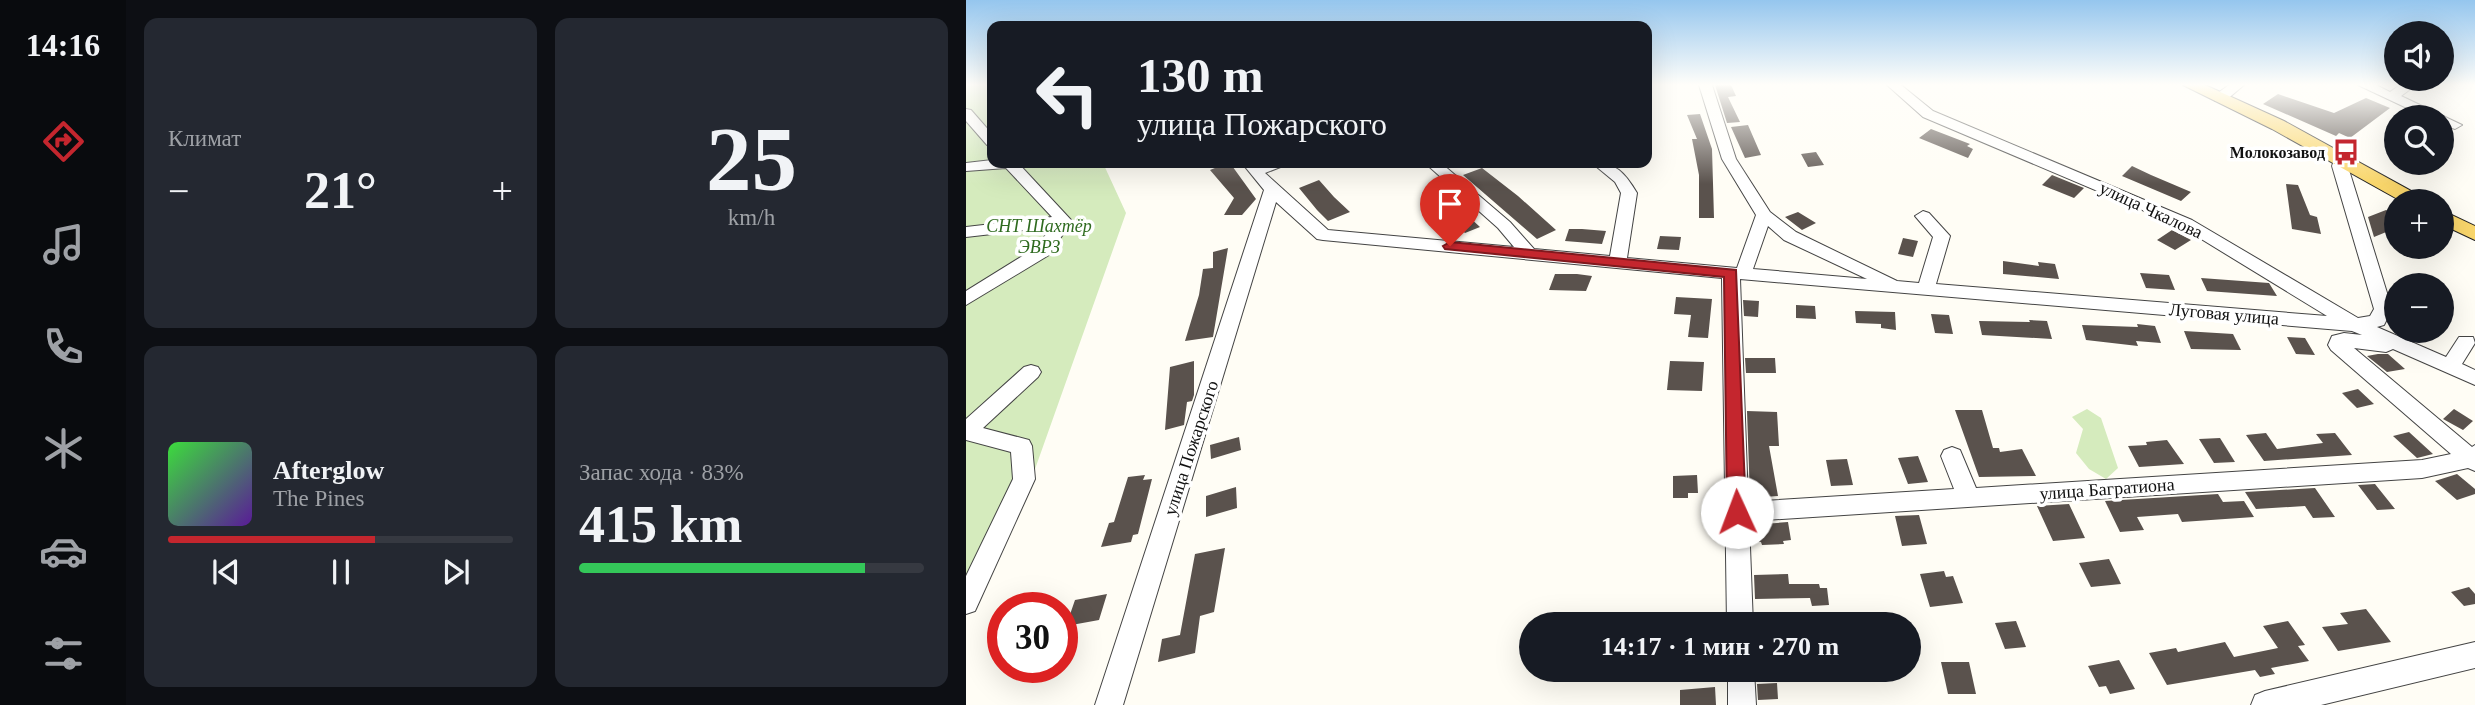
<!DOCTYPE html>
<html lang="ru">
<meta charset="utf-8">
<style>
:root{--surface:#171b24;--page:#242831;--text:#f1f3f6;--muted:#9ea1a6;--line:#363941;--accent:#c4262e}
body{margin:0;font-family:Georgia,serif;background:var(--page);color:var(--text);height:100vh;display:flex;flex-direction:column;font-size:26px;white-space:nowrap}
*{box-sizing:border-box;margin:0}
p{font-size:23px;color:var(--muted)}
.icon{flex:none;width:38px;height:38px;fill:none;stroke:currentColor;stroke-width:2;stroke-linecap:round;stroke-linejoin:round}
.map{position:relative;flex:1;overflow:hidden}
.details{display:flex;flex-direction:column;gap:18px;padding:18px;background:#0d0f14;width:840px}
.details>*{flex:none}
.guide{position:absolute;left:21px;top:21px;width:665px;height:147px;border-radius:14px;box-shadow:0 7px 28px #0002;background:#171b24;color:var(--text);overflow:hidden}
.buttons{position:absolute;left:1418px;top:21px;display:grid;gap:14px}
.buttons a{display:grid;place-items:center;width:70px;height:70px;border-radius:50%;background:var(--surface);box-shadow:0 7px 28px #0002;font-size:35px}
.speed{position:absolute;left:21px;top:592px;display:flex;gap:14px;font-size:35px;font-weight:700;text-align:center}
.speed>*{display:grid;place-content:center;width:91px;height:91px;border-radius:50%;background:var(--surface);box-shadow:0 7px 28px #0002;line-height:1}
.speed .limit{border:10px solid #d22;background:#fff;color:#111}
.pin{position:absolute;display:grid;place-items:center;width:60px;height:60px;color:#fff;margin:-72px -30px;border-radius:50% 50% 50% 0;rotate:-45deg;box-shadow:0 0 7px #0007}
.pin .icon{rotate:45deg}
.me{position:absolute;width:77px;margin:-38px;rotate:358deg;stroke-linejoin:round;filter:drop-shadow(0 0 5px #0008)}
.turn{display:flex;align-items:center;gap:24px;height:147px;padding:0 35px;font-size:32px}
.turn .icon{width:91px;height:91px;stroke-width:2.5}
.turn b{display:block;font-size:49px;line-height:60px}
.big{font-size:52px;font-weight:600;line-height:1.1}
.details .widget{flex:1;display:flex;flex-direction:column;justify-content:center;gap:10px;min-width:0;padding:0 24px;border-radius:14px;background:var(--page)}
.details .dial{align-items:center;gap:0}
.dial b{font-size:91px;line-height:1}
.song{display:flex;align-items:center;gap:21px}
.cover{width:84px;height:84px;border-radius:10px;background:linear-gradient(135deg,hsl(120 70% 55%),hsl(270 70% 35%))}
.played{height:7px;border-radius:4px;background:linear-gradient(90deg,var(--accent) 60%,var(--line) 60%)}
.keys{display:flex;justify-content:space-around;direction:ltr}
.heat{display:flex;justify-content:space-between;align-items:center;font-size:38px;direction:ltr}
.charge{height:10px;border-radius:5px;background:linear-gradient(90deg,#34c759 83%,var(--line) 0)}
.details .tiles{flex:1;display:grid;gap:18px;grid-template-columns:repeat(2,1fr)}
.trip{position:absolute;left:553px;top:612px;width:402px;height:70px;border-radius:35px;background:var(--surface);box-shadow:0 7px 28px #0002;font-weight:600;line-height:70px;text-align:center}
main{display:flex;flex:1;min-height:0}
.tabs{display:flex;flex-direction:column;width:126px;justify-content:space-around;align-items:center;background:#090b0e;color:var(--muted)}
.tabs .icon{width:49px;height:49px}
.tabs .selected{color:var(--accent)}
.tabs b{font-size:32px;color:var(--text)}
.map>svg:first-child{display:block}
.green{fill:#d5ebbd}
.building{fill:#5a524d}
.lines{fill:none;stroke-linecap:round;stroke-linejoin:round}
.minor-casing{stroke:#444;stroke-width:2}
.major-casing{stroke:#222;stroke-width:2}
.minor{fill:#fff;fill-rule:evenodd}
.major{fill:#f9d66b;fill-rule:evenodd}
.route{fill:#c4262e;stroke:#7f191e;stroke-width:2}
.labels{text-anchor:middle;stroke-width:7;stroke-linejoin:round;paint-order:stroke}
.far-poi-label{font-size:16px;font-weight:bold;fill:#111;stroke:#fff;text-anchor:end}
.street-label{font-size:18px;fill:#111;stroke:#fff}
.park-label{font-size:18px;font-style:italic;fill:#2f6b1f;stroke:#fff}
</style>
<main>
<nav class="tabs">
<b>14:16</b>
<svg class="icon selected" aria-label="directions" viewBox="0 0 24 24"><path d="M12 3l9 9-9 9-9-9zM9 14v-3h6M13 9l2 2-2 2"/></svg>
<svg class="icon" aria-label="music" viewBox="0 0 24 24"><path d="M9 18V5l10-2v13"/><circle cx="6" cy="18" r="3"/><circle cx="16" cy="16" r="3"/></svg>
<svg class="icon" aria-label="phone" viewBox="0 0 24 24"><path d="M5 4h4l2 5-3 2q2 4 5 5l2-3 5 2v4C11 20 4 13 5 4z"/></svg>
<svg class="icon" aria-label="climate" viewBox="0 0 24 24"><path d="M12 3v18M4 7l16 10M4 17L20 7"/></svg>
<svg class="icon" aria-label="car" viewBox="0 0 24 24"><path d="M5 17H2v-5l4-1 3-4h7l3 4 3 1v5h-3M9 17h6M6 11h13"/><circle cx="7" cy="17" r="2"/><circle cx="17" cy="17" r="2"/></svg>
<svg class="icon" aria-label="filters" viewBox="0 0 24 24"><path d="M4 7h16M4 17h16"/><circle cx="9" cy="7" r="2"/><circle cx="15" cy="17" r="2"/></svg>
</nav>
<section class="details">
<div class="tiles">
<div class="widget"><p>Климат</p>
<div class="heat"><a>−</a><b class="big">21°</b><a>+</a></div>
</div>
<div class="widget dial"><b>25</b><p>km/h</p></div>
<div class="widget">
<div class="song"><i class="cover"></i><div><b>Afterglow</b><p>The Pines</p></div></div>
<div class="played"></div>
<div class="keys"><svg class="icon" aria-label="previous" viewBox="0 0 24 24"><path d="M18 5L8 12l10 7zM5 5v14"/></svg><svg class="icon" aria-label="pause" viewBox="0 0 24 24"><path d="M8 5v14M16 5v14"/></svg><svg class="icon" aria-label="next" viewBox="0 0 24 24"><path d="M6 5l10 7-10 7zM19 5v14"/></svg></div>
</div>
<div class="widget"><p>Запас хода · 83%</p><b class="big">415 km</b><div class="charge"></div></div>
</div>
</section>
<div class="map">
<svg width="1509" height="705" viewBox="0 0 1509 705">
<rect width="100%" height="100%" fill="#fffdf5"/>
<!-- green -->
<path class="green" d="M0,85H26V163H137L160,213L63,486L0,611Z
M1121,409L1135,418L1152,468L1140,479L1123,469L1110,453L1117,429L1106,417Z"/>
<!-- building -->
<path class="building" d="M749,85H765L770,96L762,97L774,122L761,123Z
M1312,94L1368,113L1400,98L1424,108L1384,138L1373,133L1370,136L1297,104Z
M734,114L746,149L748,218H733V175L726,139H731L721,115Z
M782,125L795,155L779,158L765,127Z
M965,129L1004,144L1001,146L1007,149L1002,158L953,138Z
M850,152L858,165L842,167L835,154Z
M261,163H264L290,199L276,215H258L268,198L244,170Z
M1166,166L1185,175L1225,192L1215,201L1156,176Z
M516,168L552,196L590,230L571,239L497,175Z
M1086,175L1118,188L1108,198L1076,185Z
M353,180L368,197L384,212L362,221L351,210L333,188Z
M1320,184L1332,185L1344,215L1351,217L1355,234L1326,229Z
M1420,210L1430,216V228L1408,237L1402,217Z
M832,212L850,223L836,230L819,217Z
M502,216L514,227L499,233L487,222Z
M603,229H616L640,231L636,244L599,241Z
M1206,230L1225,240L1209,250L1191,240Z
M694,236L715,237L713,250L691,249Z
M937,238L952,241L947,257L932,254Z
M262,248L247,337L219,341L233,295L237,269L247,268V252Z
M1037,261L1073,266L1072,262L1089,264L1093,279L1037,274Z
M1174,273L1203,275L1209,290L1180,288Z
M589,274H611L626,276L620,291L583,290Z
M1235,278L1303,283L1311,296L1241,291Z
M710,297L746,299L742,338L722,337L725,315L708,314Z
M777,300L793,301L792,317L778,316Z
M830,305L849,306L850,319L830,318Z
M889,311L929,312L930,330L915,328V324L890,323Z
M965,314L983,315L987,334L969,333Z
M1063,320L1081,321L1086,339L1016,335L1013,321L1064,322Z
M1171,324L1189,326L1195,343L1170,341L1172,346L1120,340L1116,325L1172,327Z
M1218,331L1267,334L1275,350L1225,349Z
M1321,337L1339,338L1349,355L1330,354Z
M1412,354H1422L1439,369L1421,372L1401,356Z
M779,358H809L810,373H780Z
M228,361V395L226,401L221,402L218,425L199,430L204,367Z
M704,361L738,362L736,391L701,390Z
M1392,389L1408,404L1391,408L1376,393Z
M1488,409L1507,421L1497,430L1477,419Z
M989,410H1016L1027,448H1033L1034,452L1056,449L1070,476L1013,477Z
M781,411L811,412L813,446H803L812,496L784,498Z
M1443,432L1467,454L1451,458L1427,436Z
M1300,433L1311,449L1357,443L1350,434L1369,433L1386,455L1298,461L1280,435Z
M273,437L275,450L245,459L244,445Z
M1254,438L1269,462L1248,463L1233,439Z
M1201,440L1218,464L1173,467L1162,446L1181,445L1180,442Z
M952,456L962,482L942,484L932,458Z
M881,459L887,485L865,486L860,460Z
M1491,474L1509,489V494L1491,500L1469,481Z
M179,475L177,480L186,479L172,534L167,535L165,542L135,547L143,523L148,522L162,477Z
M731,475L732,493H722V498H707V476Z
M1409,484L1429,509L1411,510L1392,485Z
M270,487L271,508L240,517V496Z
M1349,488L1369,517L1347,518L1339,506L1290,509L1279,492Z
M1252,494L1257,502L1278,501L1288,517L1216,522L1212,514L1171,517L1178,530L1154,532L1139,501Z
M1103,504L1119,538L1087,541L1071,506Z
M953,515L961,544L936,546L929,516Z
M822,522L825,540L817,541L818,544L796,545L795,542H788L786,525Z
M259,548L248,612L234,616L229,653L192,662L196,639L214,635L229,554Z
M1143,559L1155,584L1125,587L1113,563Z
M978,571L980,577L987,576L997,603L964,607L954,574Z
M822,574L823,584H853L854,588H861L863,605L846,606L844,598L789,599L788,575Z
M1503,587L1509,594V604L1498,606L1485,592Z
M141,594L133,620L100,626L109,600Z
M1400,609L1425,642L1372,651L1356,627L1382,624L1374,613Z
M1050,621L1060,647L1039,649L1029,623Z
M1322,621L1339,645L1332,646L1343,661L1305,668L1309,674L1294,677L1289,670L1201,685L1183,653L1210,648L1212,652L1259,642L1268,657L1312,648L1297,626Z
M1153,660L1169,689L1144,694L1140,686L1133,687L1122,666Z
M975,662H1003L1010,694H982Z
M811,683L812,699L792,700L791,684Z
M749,687L750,705H714V690Z"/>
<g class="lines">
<!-- minor casing -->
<g class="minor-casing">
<path id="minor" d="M733,85H746L770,159L804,212L830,232L931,281L953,283L967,237L949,216L957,211L963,213L984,236L970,284L1361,316L1214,226L957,117L921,85H935L967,111L1226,220L1392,318L1404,316L1408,309L1366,166L1369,157H1379L1426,309L1418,325L1411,327L1480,357L1493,337H1507L1509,343L1496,364L1509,370V385L1427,349L1420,352L1388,348L1506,447L1509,445V471L1502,468L1456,478L783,521L787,625H761L756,278L357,240L351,239L310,202L157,705H129L298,190L276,163L293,165L319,163L317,166L299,173L362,230L548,247L532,228L459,163H475L544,222L568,249L644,256L655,193L649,182L626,163C650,162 659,173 671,193L661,258L771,268L790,215L756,159ZM802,226L818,240L901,279L787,269ZM774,279L1386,331L1396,335L1378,333L1366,336L1362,345L1365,350L1485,454L1456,460L1010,488L994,450L986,447L978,450L975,456L988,489L782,502Z
M1263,85H1278L1259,101H1249V95Z
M1392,85H1410L1424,92L1434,85H1450L1435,96L1496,125L1489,129L1475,124V117H1460Z
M0,109L5,110L26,134V146L21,145L0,121Z
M26,160V163H52L106,221L83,255L0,305V291L71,247L85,227L0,237V227L86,217L40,168L0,171V163Z
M220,163H235L227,167Z
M65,365L72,367L75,372L72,377L17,428L63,440L66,446L69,479L9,611L0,614V576L47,479L45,452L0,440V419L58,367Z
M1509,642V668L1355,705H1285L1289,695L1299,691Z
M762,670H788L790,705H762Z"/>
</g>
<!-- major casing -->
<g class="major-casing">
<path id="major" d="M1217,85H1239L1318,121L1456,197L1459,201H1435L1306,129Z
M1475,210L1509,226V240L1475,224Z"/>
</g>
<!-- minor -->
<use href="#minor" class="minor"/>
<!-- major -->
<use href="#major" class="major"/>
</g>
<!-- sky -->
<linearGradient id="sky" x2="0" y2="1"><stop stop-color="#95c6ee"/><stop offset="0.46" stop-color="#fffefa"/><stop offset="1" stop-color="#fffefa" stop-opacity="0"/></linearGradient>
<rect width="1509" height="184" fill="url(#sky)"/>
<!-- route -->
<path class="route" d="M484,242L770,270L780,512L778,518L771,520L764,518L761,512L758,277L479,249L477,246Z"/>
<!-- icons -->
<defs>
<g id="bus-bare" transform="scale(2.1)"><path d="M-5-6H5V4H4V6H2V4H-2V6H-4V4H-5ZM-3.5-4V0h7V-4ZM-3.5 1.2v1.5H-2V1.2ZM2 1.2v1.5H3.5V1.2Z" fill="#c4262e" stroke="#fff" stroke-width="2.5" paint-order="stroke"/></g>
</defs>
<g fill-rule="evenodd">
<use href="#bus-bare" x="1380" y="152"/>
</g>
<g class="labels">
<!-- far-poi labels -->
<g class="far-poi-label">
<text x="1359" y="158">Молокозавод</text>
</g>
<!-- street labels -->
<g class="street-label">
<text transform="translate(1185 210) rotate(25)" y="6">улица Чкалова</text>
<text transform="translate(1258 314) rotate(5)" y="6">Луговая улица</text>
<text transform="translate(225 448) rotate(-72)" y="6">улица Пожарского</text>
<text transform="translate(1141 489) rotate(-4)" y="6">улица Багратиона</text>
</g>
<!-- park labels -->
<g class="park-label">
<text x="73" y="232">СНТ Шахтёр<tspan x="73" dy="21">ЭВРЗ</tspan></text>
</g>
</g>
</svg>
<div class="buttons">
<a><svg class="icon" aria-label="sound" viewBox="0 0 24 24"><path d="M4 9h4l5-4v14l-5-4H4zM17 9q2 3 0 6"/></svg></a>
<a><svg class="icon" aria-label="search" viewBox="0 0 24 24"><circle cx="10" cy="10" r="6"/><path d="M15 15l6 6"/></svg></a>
<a>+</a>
<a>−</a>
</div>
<div class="speed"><div class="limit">30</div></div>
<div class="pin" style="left:484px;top:246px;background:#d93025"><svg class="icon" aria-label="arrive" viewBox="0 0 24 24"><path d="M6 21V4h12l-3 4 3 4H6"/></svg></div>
<svg class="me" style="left:771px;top:512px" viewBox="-20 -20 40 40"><circle r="19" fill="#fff"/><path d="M0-13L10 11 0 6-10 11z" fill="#c4262e"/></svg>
<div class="trip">14:17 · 1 мин · 270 m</div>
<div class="guide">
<div class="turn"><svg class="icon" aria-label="left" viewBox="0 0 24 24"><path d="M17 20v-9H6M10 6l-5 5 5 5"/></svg><div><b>130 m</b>улица Пожарского</div></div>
</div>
</div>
</main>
